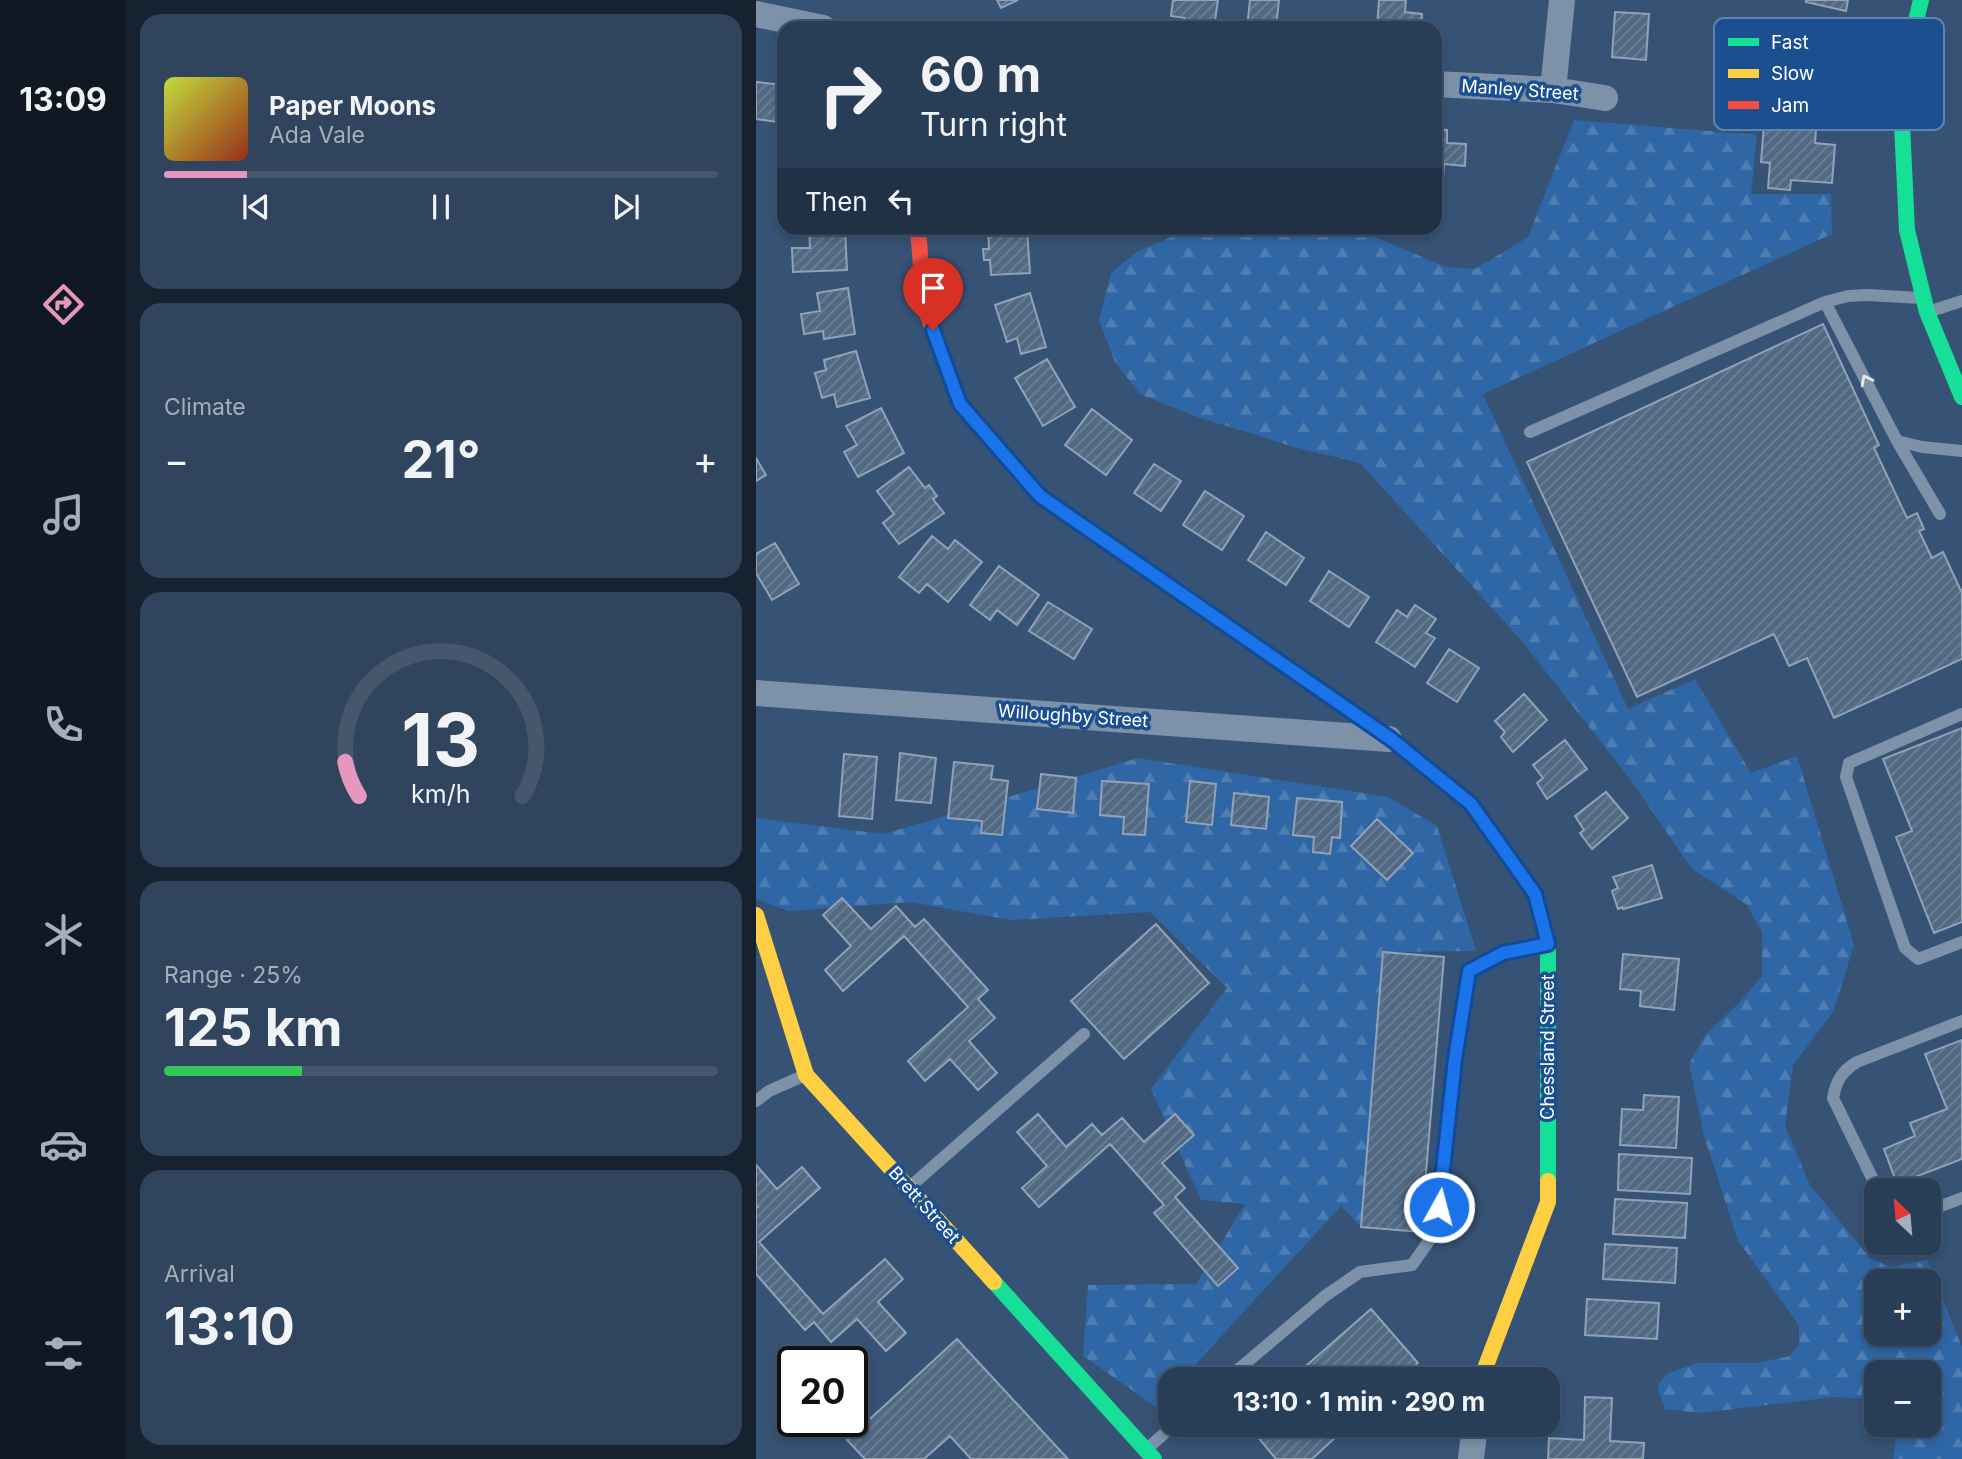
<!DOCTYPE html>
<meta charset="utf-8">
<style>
:root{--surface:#283e57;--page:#30455d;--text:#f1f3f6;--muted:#a5aeba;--line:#44576d;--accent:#e797bd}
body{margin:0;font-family:Inter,sans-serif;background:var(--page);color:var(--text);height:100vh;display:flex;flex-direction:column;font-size:26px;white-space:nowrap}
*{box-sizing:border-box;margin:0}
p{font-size:23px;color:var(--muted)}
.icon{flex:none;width:38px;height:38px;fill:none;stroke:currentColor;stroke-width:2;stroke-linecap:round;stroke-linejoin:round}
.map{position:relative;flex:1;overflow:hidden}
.side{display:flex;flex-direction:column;gap:14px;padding:14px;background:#162230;width:630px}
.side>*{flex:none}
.guide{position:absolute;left:21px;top:21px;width:665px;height:214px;border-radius:21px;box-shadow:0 4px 10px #0003,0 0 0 2px var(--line);background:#283e57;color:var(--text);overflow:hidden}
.needle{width:46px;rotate:334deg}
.buttons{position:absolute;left:1108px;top:1178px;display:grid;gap:14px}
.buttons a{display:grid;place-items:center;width:77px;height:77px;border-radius:14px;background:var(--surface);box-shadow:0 4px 10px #0003,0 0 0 2px var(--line);font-size:35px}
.speed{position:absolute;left:21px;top:1346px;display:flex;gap:14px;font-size:35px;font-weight:700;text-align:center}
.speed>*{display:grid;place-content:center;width:91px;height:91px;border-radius:50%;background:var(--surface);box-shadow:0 4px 10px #0003,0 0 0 2px var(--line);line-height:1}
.speed .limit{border:4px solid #111;border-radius:10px;background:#fff;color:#111}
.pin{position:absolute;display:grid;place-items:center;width:60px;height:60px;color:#fff;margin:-72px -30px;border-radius:50% 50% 50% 0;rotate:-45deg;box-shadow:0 0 7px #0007}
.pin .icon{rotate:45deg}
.me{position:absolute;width:77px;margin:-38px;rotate:7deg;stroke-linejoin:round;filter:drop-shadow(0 0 5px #0008)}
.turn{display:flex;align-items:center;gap:24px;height:147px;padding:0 28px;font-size:32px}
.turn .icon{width:91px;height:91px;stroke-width:2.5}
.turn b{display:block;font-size:49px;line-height:60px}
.then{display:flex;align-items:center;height:66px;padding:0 28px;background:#0003;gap:14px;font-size:26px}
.big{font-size:52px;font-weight:700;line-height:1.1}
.side .widget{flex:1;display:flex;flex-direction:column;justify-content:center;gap:10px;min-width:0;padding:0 24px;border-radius:21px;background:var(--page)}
.side .dial{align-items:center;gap:0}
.dial svg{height:182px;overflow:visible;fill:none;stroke:var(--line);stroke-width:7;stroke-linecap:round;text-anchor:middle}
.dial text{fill:var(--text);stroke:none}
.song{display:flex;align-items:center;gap:21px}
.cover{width:84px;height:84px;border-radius:10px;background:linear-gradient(135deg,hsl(70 70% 55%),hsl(10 70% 35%))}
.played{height:7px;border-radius:4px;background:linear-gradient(90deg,var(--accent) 15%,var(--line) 15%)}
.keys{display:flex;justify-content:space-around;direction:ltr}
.heat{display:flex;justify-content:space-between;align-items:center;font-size:38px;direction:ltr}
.charge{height:10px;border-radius:5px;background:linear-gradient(90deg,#34c759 25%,var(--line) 0)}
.trip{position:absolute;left:402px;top:1367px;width:402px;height:70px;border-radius:21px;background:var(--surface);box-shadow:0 4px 10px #0003,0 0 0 2px var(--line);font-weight:700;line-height:70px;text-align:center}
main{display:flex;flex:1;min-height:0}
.dock{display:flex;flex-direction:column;width:126px;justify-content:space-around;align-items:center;background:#101923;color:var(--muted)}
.dock .icon{width:49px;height:49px}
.dock .current{color:var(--accent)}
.dock b{font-size:32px;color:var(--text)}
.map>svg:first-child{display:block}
.forest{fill:url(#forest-firs);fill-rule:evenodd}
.building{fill:url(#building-hatch);stroke:#92a2b6;stroke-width:2}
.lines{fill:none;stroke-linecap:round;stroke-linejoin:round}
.lane{stroke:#7d92a8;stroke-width:12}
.street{stroke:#7d92a8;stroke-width:26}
.fast{stroke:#16e098;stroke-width:16}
.slow{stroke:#ffcf43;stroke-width:16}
.jam{stroke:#f24e42;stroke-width:16}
.oneway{stroke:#e5e9ee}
.route-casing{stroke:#114b97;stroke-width:18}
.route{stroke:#1a73e8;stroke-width:12}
.labels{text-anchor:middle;stroke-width:7;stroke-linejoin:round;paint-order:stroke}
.street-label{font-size:18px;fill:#fff;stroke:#1b4f8f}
.key{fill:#1b4f8f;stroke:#5f84b1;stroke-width:2}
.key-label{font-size:19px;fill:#fff}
</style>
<main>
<nav class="dock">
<b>13:09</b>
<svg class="icon current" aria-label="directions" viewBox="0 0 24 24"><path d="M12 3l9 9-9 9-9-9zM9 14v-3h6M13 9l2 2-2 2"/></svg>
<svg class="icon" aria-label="music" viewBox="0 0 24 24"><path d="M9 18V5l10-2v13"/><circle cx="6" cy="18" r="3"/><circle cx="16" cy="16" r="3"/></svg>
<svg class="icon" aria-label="phone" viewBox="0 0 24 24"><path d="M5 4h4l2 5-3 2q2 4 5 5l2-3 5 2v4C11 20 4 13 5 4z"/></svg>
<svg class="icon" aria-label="climate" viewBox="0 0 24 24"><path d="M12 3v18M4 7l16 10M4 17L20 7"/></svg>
<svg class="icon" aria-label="car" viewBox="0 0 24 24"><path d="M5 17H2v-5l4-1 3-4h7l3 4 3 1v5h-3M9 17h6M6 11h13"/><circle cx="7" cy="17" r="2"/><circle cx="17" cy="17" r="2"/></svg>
<svg class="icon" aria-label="filters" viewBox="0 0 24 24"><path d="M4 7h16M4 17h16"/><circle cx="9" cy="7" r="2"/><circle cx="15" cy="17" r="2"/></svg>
</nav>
<section class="side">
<div class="widget">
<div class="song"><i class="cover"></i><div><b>Paper Moons</b><p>Ada Vale</p></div></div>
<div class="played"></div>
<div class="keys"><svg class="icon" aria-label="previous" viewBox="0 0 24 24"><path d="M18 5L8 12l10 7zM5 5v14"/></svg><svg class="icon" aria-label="pause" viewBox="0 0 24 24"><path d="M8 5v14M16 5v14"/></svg><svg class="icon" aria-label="next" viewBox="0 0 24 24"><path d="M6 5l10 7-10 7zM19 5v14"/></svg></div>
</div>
<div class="widget"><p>Climate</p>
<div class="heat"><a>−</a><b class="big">21°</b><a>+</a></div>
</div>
<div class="widget dial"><svg viewBox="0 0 100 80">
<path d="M14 69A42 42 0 1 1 86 69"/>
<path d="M14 69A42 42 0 0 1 8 54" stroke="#e797bd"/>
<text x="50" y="56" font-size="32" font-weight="700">13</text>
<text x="50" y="72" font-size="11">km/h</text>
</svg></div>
<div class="widget"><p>Range · 25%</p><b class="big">125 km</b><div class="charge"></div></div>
<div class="widget"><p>Arrival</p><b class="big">13:10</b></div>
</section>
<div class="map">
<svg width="1206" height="1459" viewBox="0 0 1206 1459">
<defs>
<pattern id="forest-firs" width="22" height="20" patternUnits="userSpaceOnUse" patternTransform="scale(1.75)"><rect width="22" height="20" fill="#2f66a5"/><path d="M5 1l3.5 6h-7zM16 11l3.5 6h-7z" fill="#4e7db2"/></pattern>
<pattern id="building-hatch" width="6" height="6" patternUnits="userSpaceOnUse" patternTransform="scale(1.75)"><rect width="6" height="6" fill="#526984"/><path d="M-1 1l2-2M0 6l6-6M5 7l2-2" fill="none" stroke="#6c8096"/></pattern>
</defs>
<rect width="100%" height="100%" fill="#365274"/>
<!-- forest -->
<path class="forest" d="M818,120L1001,135L995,194H1075L1076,234L727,394L872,709L939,679L995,773L1041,756L1098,945L1077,1012L1037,1065L1029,1126L1054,1185L1114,1258L1136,1267L1171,1260L1206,1347V1459H1137L1142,1425L1172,1424V1372H1120V1399L1078,1397L945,1413L909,1409L901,1386L912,1373L941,1363H1000L1034,1356L1043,1344V1325L982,1241L948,1136L933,1064L949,1035L982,1004L1006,976V932L990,904L936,869L874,779L765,640L604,463L542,448L441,417L384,394L359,362L343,320L355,273L382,251L437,228H550L619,237L690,267L719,269L772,237ZM1120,1281H1172V1334H1120Z
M382,758L632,797L681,826L720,951L627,952L605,1227L585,1206L426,1379H415V1391L400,1407L327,1356L332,1285L440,1284L489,1204L445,1200L395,1089L471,988L394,912L255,920L154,902L33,911L0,899V818L128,834Z"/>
<!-- building -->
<path class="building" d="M241,0H262L245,8Z
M417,0H462L458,28L428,25L429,18L415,16Z
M494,0H523L520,28H491Z
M623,0H650L649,12L666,14L665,28H621Z
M1050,0H1092L1090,11L1050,2Z
M859,12L893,14L890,60L856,57Z
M1012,79L1059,84L1058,90H1068L1066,117L1061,116L1059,143L1079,145L1076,183L1035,180L1034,190L1012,188L1014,163L1005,162L1009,112L1000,111L1002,88L1012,89Z
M0,82L28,85V123L0,119Z
M679,129L691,130V143L710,144L709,166L688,164L686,192H679Z
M53,228H89L91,270L37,272L36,248H54Z
M232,228H271L274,273L235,275L234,260H228L227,249H233Z
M92,288L99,334L68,339L67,331L48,334L45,314L64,311L61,293Z
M274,293L290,347L265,354L261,338L251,342L239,305Z
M1067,324L1123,445L1118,448L1151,518L1161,513L1168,529L1163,531L1176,558L1187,552L1205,591L1206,590V659L1078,718L1051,658L1033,666L1018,634L881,697L771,462Z
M100,351L114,398L81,407L78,394L66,398L59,373L70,370L68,360Z
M291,359L319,407L287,426L259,378Z
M125,408L148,453L102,477L88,452L101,445L90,426Z
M336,409L376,440L350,475L309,445Z
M0,458L10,475L0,481Z
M398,464L425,481L405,511L378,493Z
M153,467L169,488L173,485L181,496L177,499L188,513L143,544L127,523L138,514L121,491Z
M449,491L488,516L466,550L427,525Z
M510,532L548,558L530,585L492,560Z
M176,536L192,549L199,540L226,562L192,602L171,584L163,593L143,577Z
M19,543L43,584L16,600L0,573V554Z
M243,566L283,595L261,625L241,610L234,620L214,605Z
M573,571L613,597L593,627L554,601Z
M292,602L336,629L318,659L273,631Z
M659,605L680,619L670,633L679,638L659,667L620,642L641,610L651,617Z
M693,649L723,668L701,702L671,683Z
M768,694L791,720L757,752L745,737L749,732L739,721Z
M1206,728V922L1178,933L1140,837L1156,831L1127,759Z
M809,740L831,769L791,799L781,783L787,778L777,765Z
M144,753L180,758L175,803L140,800Z
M88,754L121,757L116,819L83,816Z
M198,762L237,766L235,779L252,781L246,835L225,833L226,821L192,818Z
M285,774L320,778L317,813L281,809Z
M346,781L393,784L389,835L367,834L368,817L344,815Z
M434,781L460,784L456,825L430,822Z
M850,792L872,818L836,849L824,833L828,830L819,816Z
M478,793L513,797L510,829L475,825Z
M541,798L586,802L584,838L576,837L574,854L557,852L558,837L537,835Z
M621,819L657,853L631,880L595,846Z
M896,865L906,898L867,909L866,907L862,909L856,891L862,888L857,877Z
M86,898L115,929L140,906L159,927L168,919L232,990L222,999L239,1018L213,1041L241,1073L222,1090L194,1059L169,1081L152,1061L212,1007L148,936L87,991L69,970L95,946L67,915Z
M400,924L453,983L368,1059L315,1001Z
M627,952L688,957L665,1232L605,1227Z
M867,954L923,959L918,1010L884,1006L885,991L864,989Z
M1206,1040V1159L1141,1184L1128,1149L1159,1136L1154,1123L1191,1109L1169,1054Z
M888,1095L923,1097L920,1148L864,1145L866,1109L887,1110Z
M282,1114L310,1147L336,1124L346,1135L366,1118L388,1142L419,1114L438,1135L406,1163L429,1188L419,1197L482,1268L462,1286L398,1213L408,1205L354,1144L283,1207L266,1188L291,1166L261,1132Z
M863,1154L936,1158L934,1194L862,1190Z
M0,1165L21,1189L46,1167L64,1188L3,1242L67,1314L129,1259L147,1279L122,1302L150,1333L130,1351L101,1319L75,1342L58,1322L49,1330L0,1274V1208L2,1207L0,1205Z
M859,1199L931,1203L929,1238L857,1234Z
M849,1244L921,1248L919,1283L847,1279Z
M831,1299L903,1303L901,1339L829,1335Z
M615,1309L662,1363L644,1379H535Z
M201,1339L312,1459H215L194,1436L168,1459H109L91,1440Z
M829,1397L856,1398L854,1441L888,1443L887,1459H792L793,1438L828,1440Z
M491,1424H594L556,1459H520Z"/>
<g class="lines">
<!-- lane -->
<path class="lane" d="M1069,302L1141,441
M1175,311L1206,301
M774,432L1069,302L1092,296L1112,295L1165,298
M1184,514L1141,441L1166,447L1206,451
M1206,714L1093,763L1090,777L1149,948L1162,959L1206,942
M0,1101L13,1091L47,1076
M156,1185L328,1034
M1122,1190L1077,1098C1080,1081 1086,1071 1101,1062L1206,1021
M1172,1211L1206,1198
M471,1379L569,1296L604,1272L656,1265L680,1231L699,1060L713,971L747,953L789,945
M393,1447L419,1424"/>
<!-- street -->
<path class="street" d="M0,14L67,28
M679,84L797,90L849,98
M797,90L806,0
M0,693L633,739
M715,1459L719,1424"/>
<!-- fast -->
<path class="fast" d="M1165,0L1156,37L1146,124L1151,230L1171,312L1206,397
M724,817L779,894L792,944V1181
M238,1282L398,1459"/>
<!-- slow -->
<path class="slow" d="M412,584L635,739L715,804L724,817
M0,915L50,1075L238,1282
M725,1379L792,1202V1181"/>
<!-- jam -->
<path class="jam" d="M162,228L168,305L204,404L284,496L412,584"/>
</g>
<!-- one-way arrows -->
<defs><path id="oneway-chevron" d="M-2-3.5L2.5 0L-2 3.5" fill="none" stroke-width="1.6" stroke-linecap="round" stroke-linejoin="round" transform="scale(1.75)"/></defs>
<use class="oneway" href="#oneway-chevron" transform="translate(1110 380) rotate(-117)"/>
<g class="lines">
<!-- route casing -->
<g class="route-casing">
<path id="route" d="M177,330L204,404L284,496L635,739L715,804L779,894L792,944L747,953L713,971L699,1059L683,1207"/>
</g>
<!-- route -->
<use href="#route" class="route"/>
</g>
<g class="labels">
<!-- street labels -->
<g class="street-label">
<text transform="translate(764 90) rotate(4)" y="6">Manley Street</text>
<text transform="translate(317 716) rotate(4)" y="6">Willoughby Street</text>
<text transform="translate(792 1047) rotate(-90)" y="6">Chessland Street</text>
<text transform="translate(168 1205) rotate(48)" y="6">Brett Street</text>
</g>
</g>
<!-- legend -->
<rect x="958" y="18" width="230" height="112" rx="10" class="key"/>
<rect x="972" y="38" width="31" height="8" fill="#16e098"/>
<rect x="972" y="69" width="31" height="9" fill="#ffcf43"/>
<rect x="972" y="101" width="31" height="8" fill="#f24e42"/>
<g class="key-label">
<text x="1015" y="49">Fast</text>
<text x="1015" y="80">Slow</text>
<text x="1015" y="112">Jam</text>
</g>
</svg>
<div class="buttons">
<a><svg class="needle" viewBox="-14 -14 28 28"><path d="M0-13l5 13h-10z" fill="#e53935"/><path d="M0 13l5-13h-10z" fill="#a5aeba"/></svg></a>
<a>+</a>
<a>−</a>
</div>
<div class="speed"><div class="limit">20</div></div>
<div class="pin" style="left:177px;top:330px;background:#d93025"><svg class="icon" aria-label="arrive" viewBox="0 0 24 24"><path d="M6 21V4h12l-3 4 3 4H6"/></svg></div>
<svg class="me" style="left:683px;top:1207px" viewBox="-20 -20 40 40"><circle r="17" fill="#1a73e8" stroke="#fff" stroke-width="3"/><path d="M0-11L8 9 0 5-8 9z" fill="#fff"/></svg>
<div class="trip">13:10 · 1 min · 290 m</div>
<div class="guide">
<div class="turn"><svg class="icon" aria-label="right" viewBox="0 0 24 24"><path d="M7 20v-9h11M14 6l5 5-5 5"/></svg><div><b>60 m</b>Turn right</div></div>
<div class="then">Then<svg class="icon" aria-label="left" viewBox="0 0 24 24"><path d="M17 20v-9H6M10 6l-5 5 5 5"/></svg></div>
</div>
</div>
</main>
